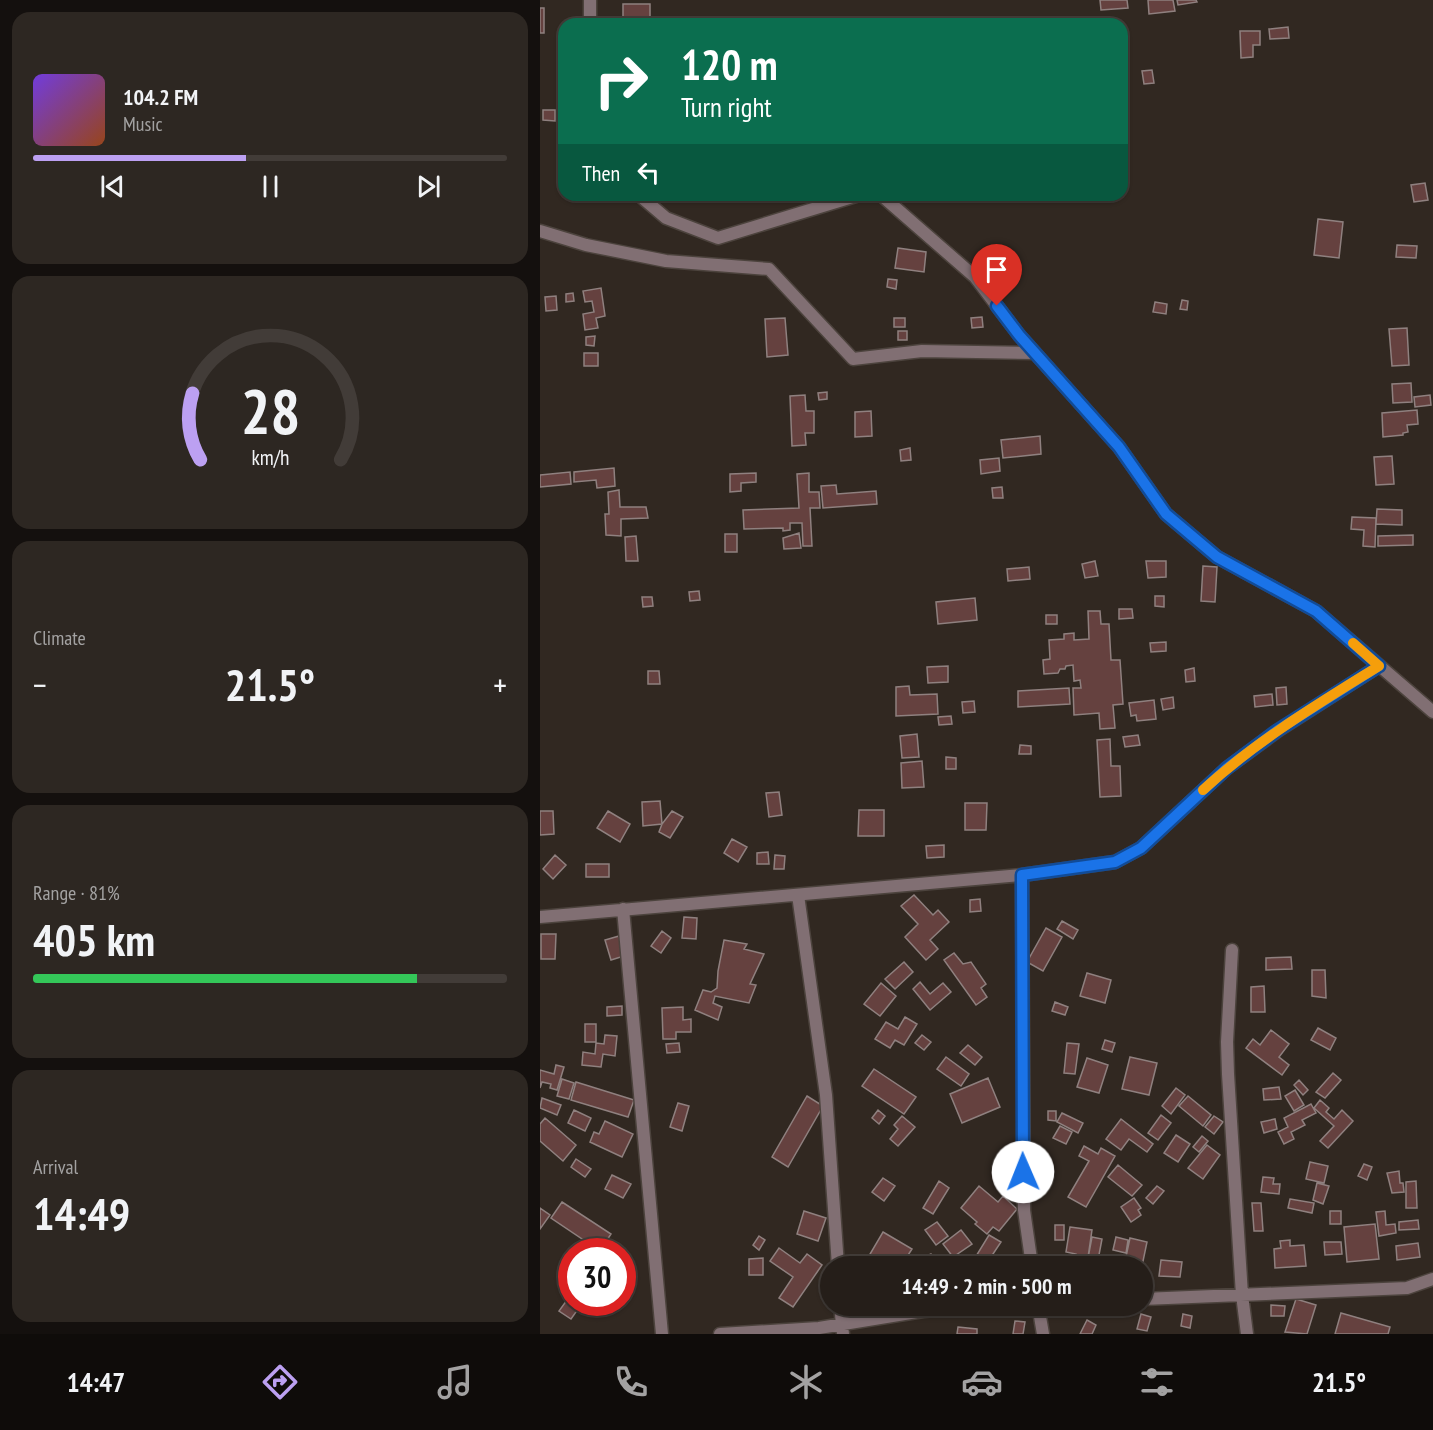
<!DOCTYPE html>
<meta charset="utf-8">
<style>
:root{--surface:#251e19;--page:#2d2722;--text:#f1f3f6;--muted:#a3a2a2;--line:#423c38;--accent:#bca0f2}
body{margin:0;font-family:"PT Sans Narrow",sans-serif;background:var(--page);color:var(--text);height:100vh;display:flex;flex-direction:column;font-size:22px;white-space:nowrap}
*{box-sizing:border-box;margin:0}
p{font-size:20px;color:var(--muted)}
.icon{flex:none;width:33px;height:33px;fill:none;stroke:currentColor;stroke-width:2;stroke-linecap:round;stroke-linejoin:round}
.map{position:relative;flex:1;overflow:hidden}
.sheet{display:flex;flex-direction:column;gap:12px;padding:12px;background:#14100e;width:540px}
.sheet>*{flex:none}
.guide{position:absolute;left:18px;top:18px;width:570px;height:183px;border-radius:18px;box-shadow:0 2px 4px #0004,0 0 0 2px var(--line);background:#0b6e4f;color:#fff;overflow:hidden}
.speed{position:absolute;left:18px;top:1238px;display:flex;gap:12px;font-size:30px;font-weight:700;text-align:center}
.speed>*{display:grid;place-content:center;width:78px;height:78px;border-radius:50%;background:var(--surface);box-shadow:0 2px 4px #0004,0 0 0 2px var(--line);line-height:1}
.speed .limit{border:9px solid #d22;background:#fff;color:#111}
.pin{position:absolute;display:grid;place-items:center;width:51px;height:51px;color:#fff;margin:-62px -26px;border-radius:50% 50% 50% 0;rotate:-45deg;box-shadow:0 0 6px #0007}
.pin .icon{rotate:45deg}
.me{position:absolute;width:66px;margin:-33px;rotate:359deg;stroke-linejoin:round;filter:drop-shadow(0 0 4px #0008)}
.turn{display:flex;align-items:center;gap:21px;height:126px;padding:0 24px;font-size:27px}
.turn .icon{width:78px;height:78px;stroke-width:2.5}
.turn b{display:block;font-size:42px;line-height:51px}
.then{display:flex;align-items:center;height:57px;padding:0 24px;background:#0003;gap:12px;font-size:22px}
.big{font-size:45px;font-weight:800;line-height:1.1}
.sheet .tile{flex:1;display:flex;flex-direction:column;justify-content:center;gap:9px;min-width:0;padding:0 21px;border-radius:18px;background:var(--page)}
.sheet .dial{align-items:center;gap:0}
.dial svg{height:156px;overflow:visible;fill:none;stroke:var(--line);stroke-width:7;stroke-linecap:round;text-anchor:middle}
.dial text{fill:var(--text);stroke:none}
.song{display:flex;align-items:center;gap:18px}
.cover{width:72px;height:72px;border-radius:9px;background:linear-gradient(135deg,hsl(260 70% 55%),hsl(20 70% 35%))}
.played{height:6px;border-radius:3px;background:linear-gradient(90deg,var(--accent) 45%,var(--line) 45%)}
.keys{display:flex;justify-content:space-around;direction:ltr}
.heat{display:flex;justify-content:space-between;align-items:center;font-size:33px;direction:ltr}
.charge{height:9px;border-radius:4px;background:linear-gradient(90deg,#34c759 81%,var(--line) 0)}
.trip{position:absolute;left:280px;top:1256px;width:333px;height:60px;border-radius:30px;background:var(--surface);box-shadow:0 2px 4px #0004,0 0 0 2px var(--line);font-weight:800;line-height:60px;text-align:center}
.tabs{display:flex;height:96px;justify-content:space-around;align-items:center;background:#0f0c0a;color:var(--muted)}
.tabs .icon{width:42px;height:42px}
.tabs .current{color:var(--accent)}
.tabs b{font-size:27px;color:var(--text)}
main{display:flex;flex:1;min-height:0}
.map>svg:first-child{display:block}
.building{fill:#65413f;stroke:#8f807f;stroke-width:1.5}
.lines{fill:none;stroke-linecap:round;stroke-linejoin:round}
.street-casing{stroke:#4c433d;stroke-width:15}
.street{stroke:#816f73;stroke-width:12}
.route-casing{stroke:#114b97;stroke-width:15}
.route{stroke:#1a73e8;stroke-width:10}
.slow{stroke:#f59e0b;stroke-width:10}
</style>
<main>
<section class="sheet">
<div class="tile">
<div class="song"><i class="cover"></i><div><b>104.2 FM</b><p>Music</p></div></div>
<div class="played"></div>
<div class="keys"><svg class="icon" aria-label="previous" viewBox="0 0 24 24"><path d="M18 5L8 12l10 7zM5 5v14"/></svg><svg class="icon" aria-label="pause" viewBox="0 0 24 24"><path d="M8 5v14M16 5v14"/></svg><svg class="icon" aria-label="next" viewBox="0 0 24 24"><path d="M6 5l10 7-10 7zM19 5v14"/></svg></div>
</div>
<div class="tile dial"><svg viewBox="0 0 100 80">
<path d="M14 69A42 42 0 1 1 86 69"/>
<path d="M14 69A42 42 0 0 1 10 35" stroke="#bca0f2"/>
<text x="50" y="56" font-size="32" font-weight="700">28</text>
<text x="50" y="72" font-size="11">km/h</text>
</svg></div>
<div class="tile"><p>Climate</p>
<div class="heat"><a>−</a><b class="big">21.5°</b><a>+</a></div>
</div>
<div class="tile"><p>Range · 81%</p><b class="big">405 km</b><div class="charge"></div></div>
<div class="tile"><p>Arrival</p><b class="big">14:49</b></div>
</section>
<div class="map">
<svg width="893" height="1334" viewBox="0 0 893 1334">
<rect width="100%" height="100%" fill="#312821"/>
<!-- building -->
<path class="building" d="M560,0H587L588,8L561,10Z
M608,0H633L635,11L609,14Z
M637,0H656L657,2L638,5Z
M83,4H110V24H83Z
M0,8H4V33H0Z
M748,27L749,38L730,39L729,29Z
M700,31H720V45H713V57L701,58Z
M612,70L614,83L604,84L602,71Z
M3,110H15V121L3,120Z
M885,183L888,200L874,202L871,185Z
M778,219L803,222L799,258L774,255Z
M857,245L877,246L876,258L856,257Z
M358,248L386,252L384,272L355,268Z
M348,279L357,280L356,289L347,287Z
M61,288L65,316L56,318L58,328L45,330L43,314L54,312L52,301L45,302L43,291Z
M33,293L34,301L26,302V294Z
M16,296L17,310L6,311L5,297Z
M642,300L648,301L647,310L640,309Z
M615,302L627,304L626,314L613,312Z
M442,317L443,327L432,328L431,318Z
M245,318L248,355L227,357L225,319Z
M354,318H365V327H354Z
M867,328L869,365L852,366L849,329Z
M358,331H367V340H358Z
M55,336L54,346L46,345V337Z
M44,353H58V366H44Z
M871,383L872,402L853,403L852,384Z
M287,392V399L279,400L278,393Z
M265,395L266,411H274V433H265L266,445L252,446L250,396Z
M890,395L891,405L875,407L874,397Z
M877,410L878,424L867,425L868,432L863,433V435L843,437L842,413Z
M331,411L332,436L315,437V412Z
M500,436L501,454L463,458L461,440Z
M370,448L371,460L361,461L360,450Z
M852,456L854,484L836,485L834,457Z
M459,458L460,471L441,474L440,460Z
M74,468L75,486L57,488L56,480L34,482V472Z
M30,472L31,484L0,487V475Z
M216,473V482L201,483V491L190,492V474Z
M269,473V492H279L280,508H270L272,546H263L262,523H250V530L243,531V528L204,529L203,510L259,508L257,474Z
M296,485L297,494L336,491L337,504L283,508L281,486Z
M462,487L463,498H453L452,488Z
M79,490L80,507H106L108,518L81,519V536L66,535L65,514H69L68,492Z
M837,509L862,510V525L836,524Z
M812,517L836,518L835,547L823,546L824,530L811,529Z
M259,533L261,548L244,549L243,538Z
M185,534H197V552H185Z
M873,535V545L838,546V536Z
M96,536L98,561H86L85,537Z
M555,561L558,576L545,578L542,564Z
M606,561H626V577L608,578Z
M663,566L677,567L675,602L661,601Z
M489,567L490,579L468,581L467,569Z
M159,591L160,600L150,601L149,592Z
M615,596H624V607L615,606Z
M102,597H112L113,606L103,607Z
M435,598L437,620L398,624L396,602Z
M579,609H592L593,618L579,619Z
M548,611H560L561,624H569L571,660H580L583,704L573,705L575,728L560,729L559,713L534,715L533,688H541L540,680L534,681L533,665L526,666L525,669H520L518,673L504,674L503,660L510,659L509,640L524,639V634L534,633V640L549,639Z
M506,615H517V624H506Z
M626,642V651L611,652L610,643Z
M408,666V682L388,683L387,667Z
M654,668L655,681L646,682L645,670Z
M108,671H119L120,684H108Z
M369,686L370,695L397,694L398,714L356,716V687Z
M746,687L747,704L737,705L736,688Z
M529,688L530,704L478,707V691Z
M732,694L733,705L715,707L714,696Z
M633,697L634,708L623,710L621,699Z
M614,700L616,719L597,721L596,715L591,716L589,703Z
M434,701L435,712L423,713L422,702Z
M411,716L412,724L399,725L398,717Z
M377,734L379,757L362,758L360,736Z
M598,735L600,745L585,747L583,737Z
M570,739L571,766H580L581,796L560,797L557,740Z
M480,745L491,746V754H479Z
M406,757L416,758V769H406Z
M382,761L384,787L362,788L361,763Z
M239,792L242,815L229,817L226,793Z
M120,801L122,824L103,826L102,802Z
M425,803H447L446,830H425Z
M319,810H344V836H318Z
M0,811H13L14,834L0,835Z
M68,811L90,824L80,842L57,828Z
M132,811L143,817L130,838L119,832L122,824Z
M192,839L207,847L198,862L184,853Z
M404,845V857L387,858L386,846Z
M228,852L229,864H217V853Z
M15,855L26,865L13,879L3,869Z
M235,855L245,856L244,869H234Z
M46,864H69V877H46Z
M374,895L393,915L398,910L409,922L390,940L398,949L386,960L365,937L378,924L361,906Z
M440,899L441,911L430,912V900Z
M144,917L157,918L156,939L142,938Z
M522,921L538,930L533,939L517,929Z
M506,928L522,937L503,971L487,962Z
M122,931L131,938L121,953L111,946Z
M1,934H16L15,959H1Z
M79,936L84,956L71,960L65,940Z
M184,940L207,944L204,949L224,954L210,984L216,985L209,1003L175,996L173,1003L182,1007L178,1020L155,1010L163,990L171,992L177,988L178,971Z
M414,953L423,964L431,962L446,984L441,988L447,997L436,1005L404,960Z
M751,957L752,969L726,970V958Z
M364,962L373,972L355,989L345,979Z
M772,970H785L786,998L772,996Z
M547,973L571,980L565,1003L540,996Z
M380,982L390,994L403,983L411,992L390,1010L373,989Z
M341,983L356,996L340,1016L324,1004Z
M724,986L725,1012H711V987Z
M515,1002L528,1007L525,1015L512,1011Z
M82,1006V1015L67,1016V1007Z
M143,1007V1020L151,1019V1032H136V1039H123L122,1008Z
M365,1017L377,1024L364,1045L355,1040L350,1048L335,1039L346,1022L358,1029Z
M45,1024H56V1042H45Z
M778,1028L796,1038L790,1050L771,1040Z
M731,1030L749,1044L739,1057L749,1065L742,1075L706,1048L713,1039L720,1045Z
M65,1035L77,1036L75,1056L63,1054L61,1067L42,1065L43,1052L55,1054L56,1043L64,1044Z
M382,1035L391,1042L384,1050L375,1043Z
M565,1040L575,1043L572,1052L562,1049Z
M139,1043L140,1052L127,1053L126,1044Z
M527,1043L539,1044L535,1074L524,1073Z
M428,1045L442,1057L435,1065L420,1053Z
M406,1057L429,1074L421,1086L397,1069Z
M590,1057L617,1063L609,1095L582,1089Z
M547,1058L568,1065L559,1093L537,1087Z
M16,1065L24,1067L17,1090L10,1088L11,1084L2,1082L0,1088V1070L14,1074Z
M334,1069L376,1097L364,1114L322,1086Z
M793,1073L801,1080L785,1098L776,1092Z
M448,1078L460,1107L422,1123L410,1094Z
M22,1079L34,1083L29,1099L17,1096Z
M759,1080L768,1090L763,1095L754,1085Z
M36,1082L94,1100L88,1117L31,1100Z
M739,1087L741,1099L724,1100L723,1089Z
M636,1088L645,1095L631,1114L622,1106Z
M755,1090L764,1105L754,1111L745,1096Z
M267,1096L283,1106L248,1167L232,1157Z
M648,1096L671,1115L663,1126L639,1106Z
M2,1098L21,1105L17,1115L0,1108Z
M780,1100L789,1108L786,1112L794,1119L802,1110L813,1121L788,1148L780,1141L794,1126L774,1108Z
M138,1103L149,1106L142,1131L130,1127Z
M771,1104L776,1113L762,1120L765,1125L751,1132L754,1139L744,1144L738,1132L748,1127L744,1118Z
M34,1110L51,1118L45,1131L28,1123Z
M338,1110L345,1116L339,1124L332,1118Z
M508,1111H516V1121L508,1120Z
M522,1113L543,1123L538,1133L517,1122Z
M621,1115L631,1123L618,1140L608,1133Z
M362,1116L375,1127L358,1146L350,1139L358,1129L354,1125Z
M674,1116L683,1122L674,1134L665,1127Z
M5,1118L36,1145L23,1161L0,1141V1124Z
M581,1119L613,1144L607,1152L589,1139L581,1150L566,1139Z
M735,1119L737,1129L724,1133L721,1122Z
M65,1121L93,1134L82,1157L50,1142L54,1132L59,1134Z
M520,1126L532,1132L526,1144L513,1138Z
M636,1135L650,1144L638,1162L624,1153Z
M662,1136L668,1141L659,1152L653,1147Z
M667,1145L680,1155L663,1179L648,1168Z
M544,1146L558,1154L561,1148L575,1156L546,1207L528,1197L549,1161L539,1156Z
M36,1159L51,1169L45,1177L31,1167Z
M770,1162L788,1166L784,1183L766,1179Z
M824,1164L832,1167L827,1180L818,1176Z
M578,1165L602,1185L592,1196L568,1177Z
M859,1171L860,1183H863L864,1192L852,1193L847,1173Z
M72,1175L91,1184L83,1198L65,1189Z
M723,1177L734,1178L733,1184H740L739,1194L721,1192Z
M343,1178L355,1186L344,1201L332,1192Z
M399,1181L409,1188L393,1214L383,1208Z
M876,1181L877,1208H866V1182Z
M777,1183L789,1186L783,1204L773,1200Z
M439,1186L458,1202L463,1196L477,1209L459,1231L453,1227L447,1234L435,1224L437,1222L421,1208Z
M617,1186L624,1191L613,1204L606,1198Z
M594,1198L601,1208L598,1210L601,1215L591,1222L581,1207Z
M750,1199L774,1203L772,1213L748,1208Z
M22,1202L71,1234L60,1251L11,1218Z
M712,1203H721L723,1231H714Z
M0,1208L10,1215L0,1229Z
M264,1211L286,1218L278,1241L257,1234Z
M790,1211H801V1224H790Z
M845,1211L846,1225L855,1224L856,1233L839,1236L836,1212Z
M878,1220L879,1229L859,1230V1222Z
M397,1222L408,1236L396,1245L385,1230Z
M835,1224L839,1259L807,1262L804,1227Z
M515,1225H524V1240H515Z
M530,1227L552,1230L547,1264L535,1262L536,1254L526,1252Z
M421,1230L432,1244L413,1257L403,1244Z
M343,1232L372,1249L361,1266H323Z
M449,1235L461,1242L445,1266H430Z
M219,1236L225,1240L219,1250L213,1245Z
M552,1237L562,1239L558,1260L548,1258Z
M576,1237L588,1240L586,1253L573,1250Z
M590,1238L607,1242L602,1266H584Z
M750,1240V1246L764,1245L766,1266L735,1268L734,1249L741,1248L740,1241Z
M784,1242H801L802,1254L785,1255Z
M878,1243L880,1257L857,1260L856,1246Z
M239,1248L260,1263L267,1254L282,1265L253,1307L239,1298L253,1277L230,1261Z
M391,1254L397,1266H374L373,1262Z
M223,1258V1275H209V1259Z
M621,1260L642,1262L640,1277L619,1276Z
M32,1293V1302H43L31,1319L19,1311Z
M756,1299L776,1305L767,1334L745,1332Z
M731,1305L745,1306L744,1316H731Z
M801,1313L850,1327L848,1334H795Z
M601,1314L611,1317L607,1331L597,1329Z
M643,1314L652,1316L650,1328L641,1326Z
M547,1320L556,1325L552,1334H540Z
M475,1321L485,1322L483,1334H473Z
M418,1327L437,1329V1334H417Z"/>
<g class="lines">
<!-- street casing -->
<g class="street-casing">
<path id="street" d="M50,24V0
M99,195L126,218L178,238L319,195
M341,195L435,277L479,335L579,447L626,514L677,557L776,611L893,712
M0,231L46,245L126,261L229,269L313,359L382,351L495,353
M482,875L484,1210L492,1266
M258,895L286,1095L298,1266
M83,909L122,1334
M0,917L482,875L575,862L601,848L687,768L739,730L839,666
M692,950L687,1042L688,1074L702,1295L707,1334
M603,1299L867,1288L893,1279
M300,1305L303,1334
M498,1305L503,1334
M180,1334L279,1328L383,1311L457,1305"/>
</g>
<!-- street -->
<use href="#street" class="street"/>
</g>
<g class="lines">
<!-- route casing -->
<g class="route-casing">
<path id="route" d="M457,306L479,335L579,447L626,514L677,557L776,611L839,666L738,730L687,768L601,848L575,862L482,875L483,1172"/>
</g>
<!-- route -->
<use href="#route" class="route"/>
<!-- slow -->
<path class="slow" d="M663,790C716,741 778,704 839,666L813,643"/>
</g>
</svg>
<div class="speed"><div class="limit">30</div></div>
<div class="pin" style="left:457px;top:306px;background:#d93025"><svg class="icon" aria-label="arrive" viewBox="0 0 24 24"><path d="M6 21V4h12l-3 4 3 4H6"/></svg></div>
<svg class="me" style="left:483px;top:1172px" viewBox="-20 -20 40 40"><circle r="19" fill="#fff"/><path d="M0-13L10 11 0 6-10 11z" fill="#1a73e8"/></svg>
<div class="trip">14:49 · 2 min · 500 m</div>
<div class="guide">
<div class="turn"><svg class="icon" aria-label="right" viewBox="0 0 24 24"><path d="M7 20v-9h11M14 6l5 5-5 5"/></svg><div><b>120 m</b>Turn right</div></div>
<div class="then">Then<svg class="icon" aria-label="left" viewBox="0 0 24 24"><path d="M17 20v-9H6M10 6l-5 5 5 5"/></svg></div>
</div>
</div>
</main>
<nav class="tabs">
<b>14:47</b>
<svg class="icon current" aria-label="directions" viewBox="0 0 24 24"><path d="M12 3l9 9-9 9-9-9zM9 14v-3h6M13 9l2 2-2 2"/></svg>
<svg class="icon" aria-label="music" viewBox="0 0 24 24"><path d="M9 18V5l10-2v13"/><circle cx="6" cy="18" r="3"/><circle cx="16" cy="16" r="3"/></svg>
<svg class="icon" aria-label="phone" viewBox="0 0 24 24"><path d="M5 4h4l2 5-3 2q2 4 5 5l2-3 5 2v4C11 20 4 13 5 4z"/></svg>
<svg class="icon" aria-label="climate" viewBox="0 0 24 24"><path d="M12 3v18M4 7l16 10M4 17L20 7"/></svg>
<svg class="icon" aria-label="car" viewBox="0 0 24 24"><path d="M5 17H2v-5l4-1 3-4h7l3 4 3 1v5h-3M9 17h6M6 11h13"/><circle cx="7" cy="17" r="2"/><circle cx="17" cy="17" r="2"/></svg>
<svg class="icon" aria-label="filters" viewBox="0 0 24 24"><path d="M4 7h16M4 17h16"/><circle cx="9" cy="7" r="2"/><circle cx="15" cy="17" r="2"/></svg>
<b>21.5°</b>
</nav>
